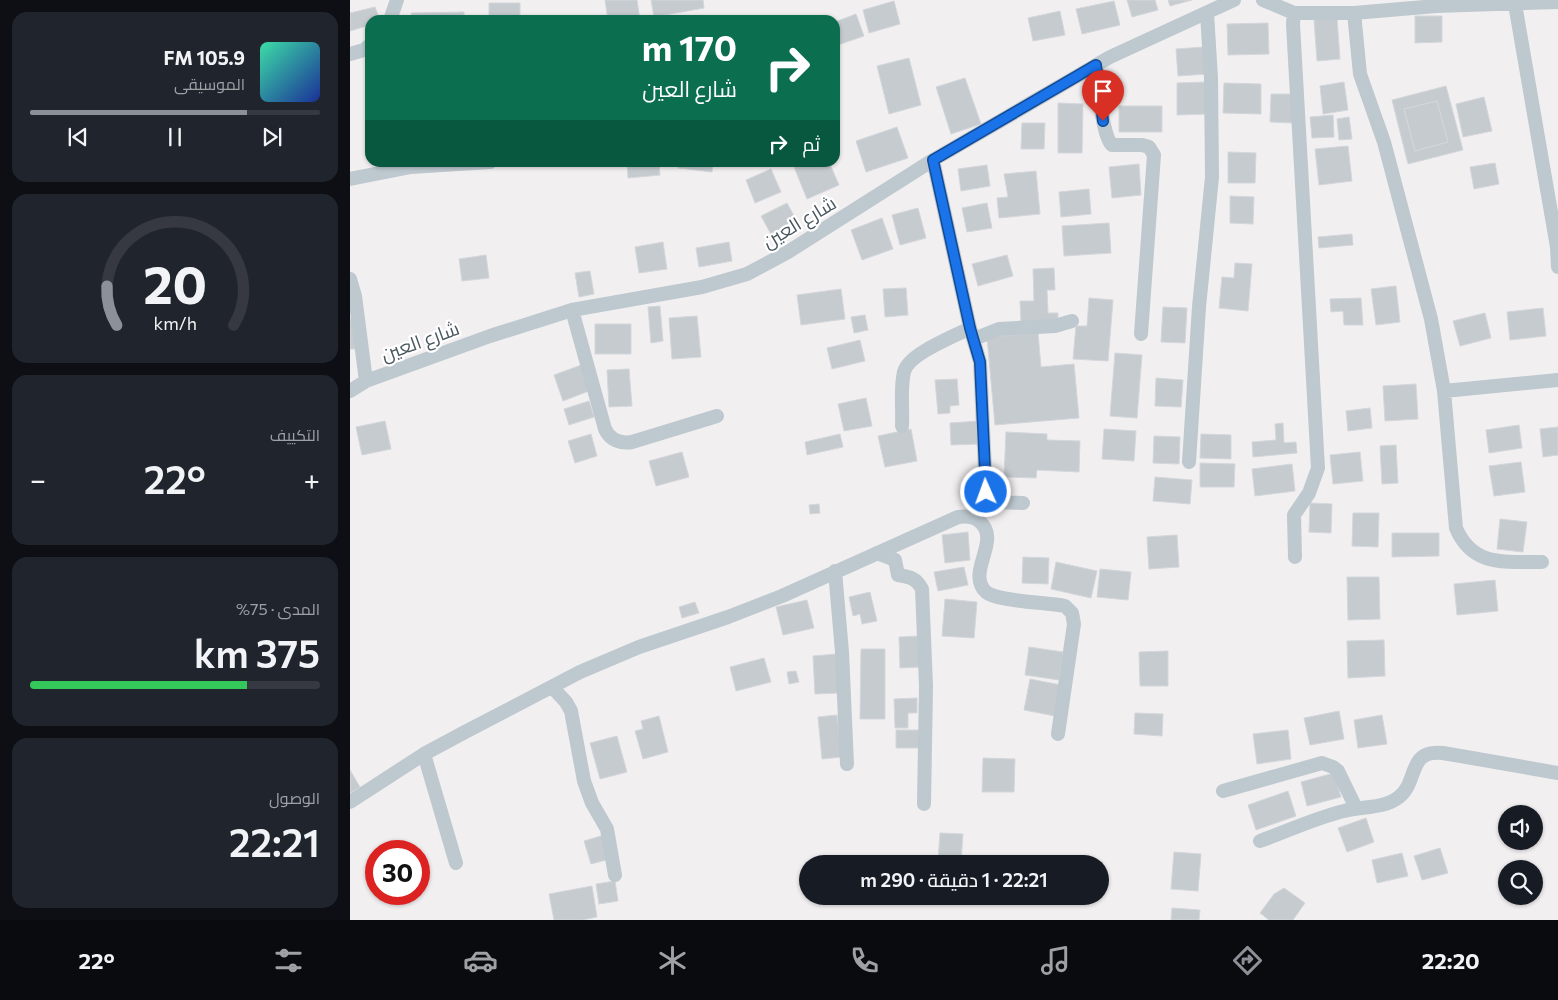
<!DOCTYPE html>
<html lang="ar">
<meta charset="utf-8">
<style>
:root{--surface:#171b24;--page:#20242c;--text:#f1f3f6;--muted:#9ea1a6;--line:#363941;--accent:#8c9099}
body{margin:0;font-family:Commissioner,Cairo,sans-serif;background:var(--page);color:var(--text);direction:rtl;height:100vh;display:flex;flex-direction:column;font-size:19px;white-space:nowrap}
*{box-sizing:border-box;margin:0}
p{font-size:16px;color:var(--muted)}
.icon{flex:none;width:28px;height:28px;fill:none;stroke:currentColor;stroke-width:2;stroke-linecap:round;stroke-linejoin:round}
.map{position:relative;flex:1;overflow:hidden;direction:ltr}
.drawer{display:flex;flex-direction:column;gap:12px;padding:12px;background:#0d0f14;width:350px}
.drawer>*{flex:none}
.hud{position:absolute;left:15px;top:15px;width:475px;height:152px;border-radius:15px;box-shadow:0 1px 4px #0004;direction:rtl;background:#0b6e4f;color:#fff;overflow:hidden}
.buttons{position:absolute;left:1148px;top:805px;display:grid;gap:10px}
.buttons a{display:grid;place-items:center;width:45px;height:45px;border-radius:50%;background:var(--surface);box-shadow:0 1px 4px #0004;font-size:25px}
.speed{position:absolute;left:15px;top:840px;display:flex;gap:10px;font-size:25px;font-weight:700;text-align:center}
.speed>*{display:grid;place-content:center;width:65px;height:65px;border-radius:50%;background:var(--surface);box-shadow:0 1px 4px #0004;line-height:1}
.speed .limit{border:8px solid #d22;background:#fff;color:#111}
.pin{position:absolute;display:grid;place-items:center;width:42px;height:42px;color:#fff;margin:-51px -21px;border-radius:50% 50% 50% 0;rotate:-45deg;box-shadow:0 0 5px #0007}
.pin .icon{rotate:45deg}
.me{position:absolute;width:55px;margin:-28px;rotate:358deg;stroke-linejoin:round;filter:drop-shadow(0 0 4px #0008)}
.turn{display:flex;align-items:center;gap:18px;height:105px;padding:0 20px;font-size:22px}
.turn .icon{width:65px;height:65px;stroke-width:2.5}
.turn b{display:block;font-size:35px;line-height:42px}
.then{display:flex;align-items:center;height:48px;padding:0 20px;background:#0003;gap:10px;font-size:19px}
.big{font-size:38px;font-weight:600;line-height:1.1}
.drawer .card{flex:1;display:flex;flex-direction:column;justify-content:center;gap:8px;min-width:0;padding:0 18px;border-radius:15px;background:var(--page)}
.drawer .dial{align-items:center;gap:0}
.dial svg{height:130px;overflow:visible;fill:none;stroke:var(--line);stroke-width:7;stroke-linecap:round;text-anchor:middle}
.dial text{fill:var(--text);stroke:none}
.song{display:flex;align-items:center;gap:15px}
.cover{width:60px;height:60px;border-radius:8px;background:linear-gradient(135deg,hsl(160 70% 55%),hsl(230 70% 35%))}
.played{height:5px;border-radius:2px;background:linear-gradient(90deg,var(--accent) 75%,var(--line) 75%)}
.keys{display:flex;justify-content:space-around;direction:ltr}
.heat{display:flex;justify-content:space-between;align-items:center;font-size:28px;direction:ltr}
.charge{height:8px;border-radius:4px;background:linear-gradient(90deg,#34c759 75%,var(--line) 0)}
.trip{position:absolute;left:449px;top:855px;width:310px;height:50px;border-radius:25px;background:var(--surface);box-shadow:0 1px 4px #0004;font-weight:600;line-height:50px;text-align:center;direction:rtl}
.tabs{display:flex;height:80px;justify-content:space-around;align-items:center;background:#090b0e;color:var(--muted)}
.tabs .icon{width:35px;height:35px}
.tabs .on{color:var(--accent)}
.tabs b{font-size:22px;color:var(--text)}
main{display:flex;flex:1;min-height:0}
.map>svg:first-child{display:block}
.building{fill:#c6cbcf;stroke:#d3d6db;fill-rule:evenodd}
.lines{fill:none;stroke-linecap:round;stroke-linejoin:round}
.minor{stroke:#bdc8cf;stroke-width:14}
.route-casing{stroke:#114b97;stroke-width:12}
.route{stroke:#1a73e8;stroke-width:9}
.labels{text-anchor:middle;stroke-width:4.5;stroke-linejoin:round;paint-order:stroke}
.street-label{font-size:19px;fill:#47555d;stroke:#fff}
</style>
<main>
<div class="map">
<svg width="1208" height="920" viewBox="0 0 1208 920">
<rect width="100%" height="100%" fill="#f2eff0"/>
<!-- building -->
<path class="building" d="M255,0H287L290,20H258Z
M301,0H353L354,8L304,17Z
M777,0H805L808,10L782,17Z
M818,0H842L820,6Z
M544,1L550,24L519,33L513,10Z
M764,1L770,25L732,34L726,9Z
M139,3H170V20H139Z
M25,7L30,20H20V25L0,31V13Z
M710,11L715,35L683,41L678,18Z
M114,12V20H62L61,13Z
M506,14L514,36L485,46V22Z
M1065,16H1092V42L1065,43Z
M987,18L990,59L967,61L964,20Z
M918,23L919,54L878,55L877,24Z
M854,47L857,74L828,76L826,49Z
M559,58L571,105L539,114L527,66Z
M615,78L631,124L601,134L586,87Z
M857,82V114L827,115V83Z
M994,82L998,110L973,114L970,86Z
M874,83L911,84V114L873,113Z
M1096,86L1113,150L1058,164L1042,100ZM1087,101L1098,142L1065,151L1054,109Z
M921,94H944L943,123L920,122Z
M1134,97L1142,131L1113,137L1106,104Z
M1087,101L1098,142L1065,151L1054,109Z
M708,103L733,104L732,153H708Z
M769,106H812V132H769Z
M983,115L984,137L962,138L960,117Z
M999,117L1002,139L989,140L987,119Z
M672,123H695L694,149H671Z
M547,127L558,158L516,172L506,141Z
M998,146L1002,181L969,185L965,149Z
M878,152L906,153L905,183H878Z
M277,162H309L310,175L278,178Z
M329,162H363L362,172L328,168Z
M442,162H479L489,185L457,199Z
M1145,163L1149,184L1124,189L1120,167Z
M789,164L791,195L762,198L759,167Z
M637,165L640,186L611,191L608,169Z
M421,169L431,192L405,203L396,180Z
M686,171L690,214L649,218L647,198L658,197L654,174Z
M739,189L741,214L711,217L709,192Z
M880,196L904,197L903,224L880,223Z
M437,203L449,225L423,238L411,216Z
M637,203L642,228L617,232L612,208Z
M568,208L576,238L550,245L542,215Z
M532,218L543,249L512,260L501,230Z
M759,223L761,253L714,256L712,226Z
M1002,234L1003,245L969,248L968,237Z
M313,242L317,269L289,273L285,247Z
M379,242L382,261L349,267L346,248Z
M136,255L139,278L112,281L109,259Z
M657,255L663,276L628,286L622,264Z
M885,263L902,264L898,311L869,308L872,277L884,278Z
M704,268L705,290H697L698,313H708V322L671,323L670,301H684L683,269Z
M240,271L244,294L229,297L225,273Z
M1046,286L1050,322L1026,325L1021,289Z
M556,288L558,315L535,317L533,289Z
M491,289L495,319L451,325L447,295Z
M739,298L763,300L758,361L723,359L726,326H737Z
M1011,298L1013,325H994L993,311L981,312L980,299Z
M310,306L313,341L301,343L298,307Z
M813,307L837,308L835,343L811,342Z
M1193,308L1196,336L1160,340L1157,312Z
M1135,313L1141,338L1110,346L1103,321Z
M515,315L518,330L504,333L501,317Z
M347,316L351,357L322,359L319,318Z
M0,319H3L5,349H0Z
M245,324H281V354H245Z
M688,333L691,367L724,364L729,418L645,425L637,337Z
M510,340L515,361L482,369L477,348Z
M765,353L792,355L787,418L760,416Z
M234,364L244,389L213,401L204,375Z
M279,369L282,406L259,407L257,370Z
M806,378L833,380L831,407L805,406Z
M607,379L609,405L600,406V413L588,414L585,380Z
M1066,384L1068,419L1035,421L1033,386Z
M516,398L522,426L494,431L488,404Z
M239,401L244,417L219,425L214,409Z
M1020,408L1022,428L998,431L996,411Z
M35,421L41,449L12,455L6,427Z
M629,421L630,444L601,445L600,423Z
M933,423L934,443L946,442L947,453L903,457L902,442L926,440L925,424Z
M1169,425L1172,448L1139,453L1136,430Z
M1208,427V455L1193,457L1190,429Z
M561,429L567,461L535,467L528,436Z
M754,429L786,431L784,461L752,459Z
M656,432L697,434V440L730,441L729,472L687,470L686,478L654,477Z
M241,434L247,456L225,463L218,441Z
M490,434L493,447L457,455L455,442Z
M851,434L881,435V459L850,458Z
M804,436L830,437L829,464L803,463Z
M1046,445L1048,483L1032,484L1030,446Z
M332,452L339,477L306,486L299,461Z
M1010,452L1013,481L983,484L980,455Z
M1171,462L1175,492L1144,496L1139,466Z
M850,463L885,464L884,487H850Z
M942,464L945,491L905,496L902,469Z
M805,477L842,480L840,504L803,501Z
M960,503L982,504L981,533L959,532Z
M469,504L470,513L460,514L459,505Z
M1003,513H1029L1028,547L1002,546Z
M1150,519L1177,522L1173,552L1147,549Z
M618,532L620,560L595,563L592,535Z
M1042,533H1089V556L1042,557Z
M827,535L829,567L799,569L797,537Z
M673,557L699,558L698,584L672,583Z
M706,562L747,571L741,598L701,589Z
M614,567L618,585L588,591L584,572Z
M750,569L781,572L778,600L747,597Z
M997,577H1029L1030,619L998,620Z
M1145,580L1148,611L1107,615L1104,584Z
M520,592L527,621L512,624L510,614L503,616L499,597Z
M595,599L627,602L624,638L592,636Z
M457,600L464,628L433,635L426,607Z
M345,602L349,613L332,618L329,607Z
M570,636L571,667L550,668L549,637Z
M1034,640L1035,676L998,678L997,641Z
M679,647L713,652L709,680L675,675Z
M511,649H535V719H510Z
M818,651V686H790L789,652Z
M486,654L488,693L465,694L463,656Z
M414,658L421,682L386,691L380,667Z
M446,671L449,682L439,684L437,672Z
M680,679L711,685L705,716L674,710Z
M567,698V713H558V728H545L544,699Z
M989,711L994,739L960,745L954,718Z
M785,713L813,714L812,736L784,734Z
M487,715L492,757L472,759L468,717Z
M1032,715L1037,744L1008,748L1004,720Z
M309,716L318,752L293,759L285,731L293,729L291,721Z
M546,730H569V748H546Z
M938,730L941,759L907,764L903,734Z
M267,736L277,772L250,779L240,743Z
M633,758L665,759L664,792H632Z
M0,770L10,787L0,793Z
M984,773L991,797L957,806L951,782Z
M938,791L946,816L906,830L898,805Z
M1016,818L1024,842L997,852L988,828Z
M590,833L613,834L611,862L588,861Z
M254,835L260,859L241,864L234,841Z
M1090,848L1098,873L1072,880L1064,856Z
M824,852L851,854L848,891L821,889Z
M1052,853L1058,876L1027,883L1022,860Z
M265,881L268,901L249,904L246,884Z
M242,886L247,917L232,920H204L199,894Z
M934,888L955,903L943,920H919L910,913L924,894Z
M822,908L850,910L849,920H821Z"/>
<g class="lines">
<!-- minor -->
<path class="minor" d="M913,0L944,13H1004L1086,6L1208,2
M1165,4L1207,247L1208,267
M944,13L943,24L968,468L959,493L944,515L945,557
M1004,13L1010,74L1034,142L1081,319L1094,391L1106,528C1123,568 1156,561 1192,562
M40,20L47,0
M0,54L14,50L20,45
M746,65C749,83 751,134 762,145H792L799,147L804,155L791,334
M583,160L620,328L630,362L636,492C641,505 660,502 673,503
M0,179L61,167L140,162
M0,279L5,296L16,381
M222,310L255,429C260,440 270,444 282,442L367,416
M624,339L649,329L705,326L722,321
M0,391L16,381L140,336L222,310L352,287L397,274L438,252L583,160L760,57L884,0
M1094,391L1208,380
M552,426C553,409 550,388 554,372C558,354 603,337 620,328
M839,462L849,307L862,177L861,78L857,13
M527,553L545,560L548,575C560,577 566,578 572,589L576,686L574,804
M485,571L492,652L497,764
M202,687L216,702L221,711L234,781L242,803L257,829L265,875
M74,754L106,863
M873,791L972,763L983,767L988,771L1006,808
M0,802L74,754L115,732L230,672L289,647L378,617L432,596L608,517C616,516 623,516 629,521C653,540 615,572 636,592C648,602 697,602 715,606L722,613L724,624L708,734
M910,841C938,831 965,818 994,811C1011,806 1034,809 1049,797C1069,781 1057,749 1093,753L1208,773"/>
</g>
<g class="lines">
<!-- route casing -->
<g class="route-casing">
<path id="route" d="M636,492L630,362L620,328L583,160L746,65L753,121"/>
</g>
<!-- route -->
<use href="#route" class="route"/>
</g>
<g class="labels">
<!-- street labels -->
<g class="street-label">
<text transform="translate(449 222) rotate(-31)" y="7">شارع العين</text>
<text transform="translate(70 341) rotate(-20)" y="7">شارع العين</text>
</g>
</g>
</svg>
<div class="buttons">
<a><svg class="icon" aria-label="sound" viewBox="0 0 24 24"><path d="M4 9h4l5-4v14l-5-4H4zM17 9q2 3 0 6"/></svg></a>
<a><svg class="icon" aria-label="search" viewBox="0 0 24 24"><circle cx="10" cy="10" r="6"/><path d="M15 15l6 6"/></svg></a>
</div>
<div class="speed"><div class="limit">30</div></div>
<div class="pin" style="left:753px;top:121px;background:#d93025"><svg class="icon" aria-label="arrive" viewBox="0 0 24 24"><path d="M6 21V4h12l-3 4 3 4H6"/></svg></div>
<svg class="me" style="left:636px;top:492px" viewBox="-20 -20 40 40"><circle r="17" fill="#1a73e8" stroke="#fff" stroke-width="3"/><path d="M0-11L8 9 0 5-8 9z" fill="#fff"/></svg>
<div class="trip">22:21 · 1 دقيقة · 290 m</div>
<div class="hud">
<div class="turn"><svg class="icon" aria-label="right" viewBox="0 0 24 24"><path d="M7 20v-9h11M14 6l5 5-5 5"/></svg><div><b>170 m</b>شارع العين</div></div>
<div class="then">ثم<svg class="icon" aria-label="right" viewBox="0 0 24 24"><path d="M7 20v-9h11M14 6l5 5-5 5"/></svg></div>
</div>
</div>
<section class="drawer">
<div class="card">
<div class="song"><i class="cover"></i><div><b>105.9 FM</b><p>الموسيقى</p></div></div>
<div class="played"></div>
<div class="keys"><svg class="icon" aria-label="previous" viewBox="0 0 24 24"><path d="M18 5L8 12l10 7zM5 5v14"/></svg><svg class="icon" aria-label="pause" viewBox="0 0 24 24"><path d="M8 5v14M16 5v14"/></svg><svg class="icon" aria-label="next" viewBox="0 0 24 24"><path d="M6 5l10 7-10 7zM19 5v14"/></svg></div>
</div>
<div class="card dial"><svg viewBox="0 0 100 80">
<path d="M14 69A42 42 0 1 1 86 69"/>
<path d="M14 69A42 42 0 0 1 8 45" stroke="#8c9099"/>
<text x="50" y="56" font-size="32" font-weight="700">20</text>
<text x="50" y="72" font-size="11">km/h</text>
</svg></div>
<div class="card"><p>التكييف</p>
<div class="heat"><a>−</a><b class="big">22°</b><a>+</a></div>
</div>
<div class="card"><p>المدى · 75%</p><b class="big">375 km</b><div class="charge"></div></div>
<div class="card"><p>الوصول</p><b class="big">22:21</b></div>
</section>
</main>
<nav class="tabs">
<b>22:20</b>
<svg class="icon on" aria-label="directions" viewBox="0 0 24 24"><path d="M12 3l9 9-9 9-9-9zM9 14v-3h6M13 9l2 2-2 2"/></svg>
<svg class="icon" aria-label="music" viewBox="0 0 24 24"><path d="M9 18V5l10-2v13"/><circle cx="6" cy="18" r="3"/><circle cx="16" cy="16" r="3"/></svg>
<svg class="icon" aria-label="phone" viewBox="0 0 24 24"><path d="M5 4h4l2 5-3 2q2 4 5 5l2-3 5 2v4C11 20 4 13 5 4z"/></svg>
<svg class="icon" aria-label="climate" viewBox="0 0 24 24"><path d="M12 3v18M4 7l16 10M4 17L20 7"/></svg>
<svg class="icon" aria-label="car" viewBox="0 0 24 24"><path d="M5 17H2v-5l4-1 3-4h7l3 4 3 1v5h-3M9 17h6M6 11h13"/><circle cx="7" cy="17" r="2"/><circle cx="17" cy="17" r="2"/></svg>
<svg class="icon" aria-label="filters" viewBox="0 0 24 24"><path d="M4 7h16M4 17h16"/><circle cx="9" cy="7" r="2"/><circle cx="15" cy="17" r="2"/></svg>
<b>22°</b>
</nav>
